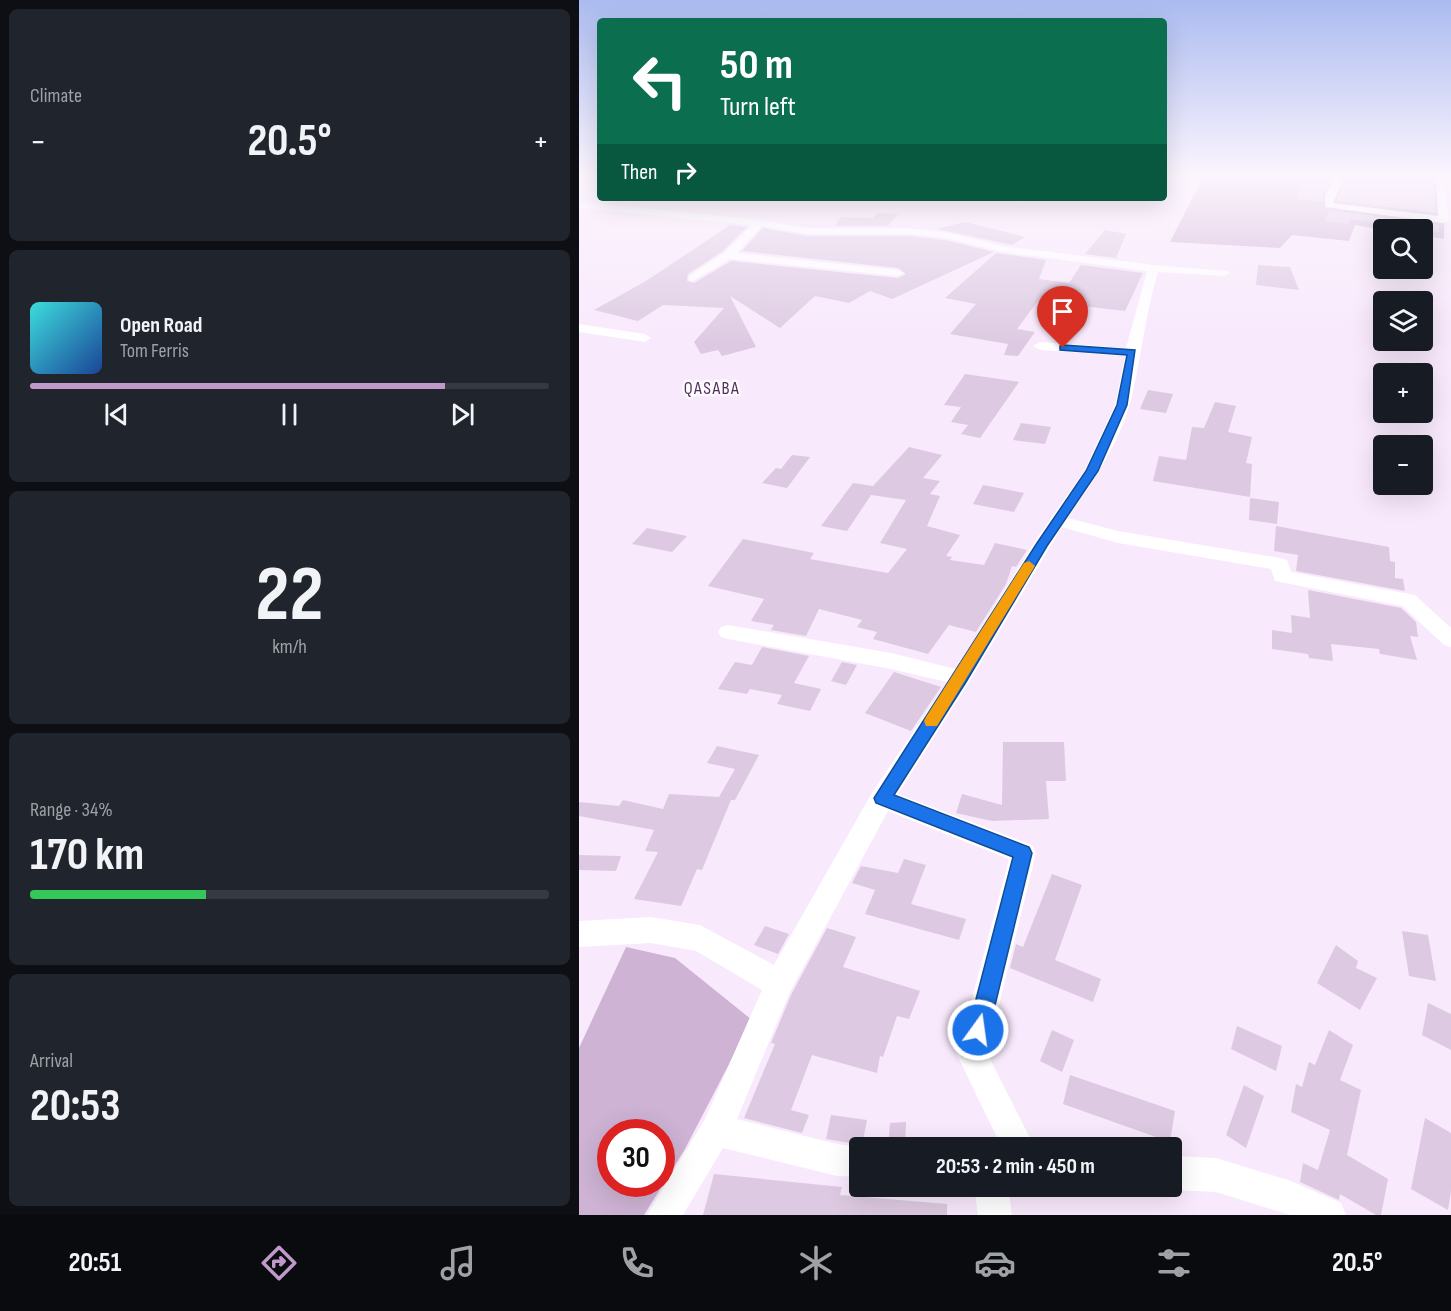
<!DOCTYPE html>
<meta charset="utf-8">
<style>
:root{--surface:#171b24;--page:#20242c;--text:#f1f3f6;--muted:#9ea1a6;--line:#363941;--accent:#c099cb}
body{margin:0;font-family:"Sofia Sans Condensed",sans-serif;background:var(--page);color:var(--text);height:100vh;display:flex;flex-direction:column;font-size:22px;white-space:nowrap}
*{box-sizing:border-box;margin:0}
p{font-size:20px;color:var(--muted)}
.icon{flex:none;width:33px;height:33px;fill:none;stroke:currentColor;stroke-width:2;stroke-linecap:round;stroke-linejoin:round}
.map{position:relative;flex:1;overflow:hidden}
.drawer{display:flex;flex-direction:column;gap:9px;padding:9px;background:#0d0f14;width:579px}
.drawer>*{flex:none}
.top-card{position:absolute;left:18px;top:18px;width:570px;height:183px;border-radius:6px;box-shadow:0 6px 24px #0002;background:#0b6e4f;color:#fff;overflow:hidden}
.tools{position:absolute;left:794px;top:219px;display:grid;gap:12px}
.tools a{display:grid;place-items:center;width:60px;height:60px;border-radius:6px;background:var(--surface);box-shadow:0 6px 24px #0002;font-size:30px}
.speed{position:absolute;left:18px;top:1119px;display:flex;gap:12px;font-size:30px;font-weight:700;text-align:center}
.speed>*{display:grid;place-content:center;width:78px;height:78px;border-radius:50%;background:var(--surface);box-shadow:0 6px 24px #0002;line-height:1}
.speed .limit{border:9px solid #d22;background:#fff;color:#111}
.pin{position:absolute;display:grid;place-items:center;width:51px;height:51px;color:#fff;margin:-62px -26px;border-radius:50% 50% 50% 0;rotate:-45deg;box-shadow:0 0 6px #0007}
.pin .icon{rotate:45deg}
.me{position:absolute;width:66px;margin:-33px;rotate:14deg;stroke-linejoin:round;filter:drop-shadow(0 0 4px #0008)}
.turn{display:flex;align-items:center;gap:21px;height:126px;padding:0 24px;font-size:27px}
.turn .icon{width:78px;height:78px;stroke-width:2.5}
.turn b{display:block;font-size:42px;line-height:51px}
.then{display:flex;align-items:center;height:57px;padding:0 24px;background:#0003;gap:12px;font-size:22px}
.big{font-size:45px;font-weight:700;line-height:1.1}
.drawer .tile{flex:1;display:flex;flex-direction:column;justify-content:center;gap:9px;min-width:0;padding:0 21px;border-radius:9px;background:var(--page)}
.drawer .dial{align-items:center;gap:0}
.dial b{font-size:78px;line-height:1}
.song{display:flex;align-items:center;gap:18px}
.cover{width:72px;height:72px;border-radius:9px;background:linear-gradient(135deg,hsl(180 70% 55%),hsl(220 70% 35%))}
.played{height:6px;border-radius:3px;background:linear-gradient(90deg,var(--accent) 80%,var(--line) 80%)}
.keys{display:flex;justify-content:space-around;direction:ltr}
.heat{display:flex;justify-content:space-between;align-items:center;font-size:33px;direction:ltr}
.charge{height:9px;border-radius:4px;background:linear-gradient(90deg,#34c759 34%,var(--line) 0)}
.trip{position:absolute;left:270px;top:1137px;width:333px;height:60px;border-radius:6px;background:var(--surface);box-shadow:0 6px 24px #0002;font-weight:700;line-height:60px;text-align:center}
.menu{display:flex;height:96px;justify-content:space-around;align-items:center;background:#090b0e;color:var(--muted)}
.menu .icon{width:42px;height:42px}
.menu .active{color:var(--accent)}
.menu b{font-size:27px;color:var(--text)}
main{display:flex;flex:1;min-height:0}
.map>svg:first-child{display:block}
.green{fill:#ceb3d4;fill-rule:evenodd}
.building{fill:#ddcae2}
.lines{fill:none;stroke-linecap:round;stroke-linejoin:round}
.minor{fill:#fff;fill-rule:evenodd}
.route{fill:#1a73e8;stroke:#114b97;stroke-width:1.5}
.slow{fill:#f59e0b}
.labels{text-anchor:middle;stroke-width:5;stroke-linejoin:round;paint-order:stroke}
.far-quarter-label{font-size:18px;letter-spacing:1.5px;fill:#572d61;stroke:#fcfcfc}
</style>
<main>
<section class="drawer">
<div class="tile"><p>Climate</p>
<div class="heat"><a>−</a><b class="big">20.5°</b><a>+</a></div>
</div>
<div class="tile">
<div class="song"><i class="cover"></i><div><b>Open Road</b><p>Tom Ferris</p></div></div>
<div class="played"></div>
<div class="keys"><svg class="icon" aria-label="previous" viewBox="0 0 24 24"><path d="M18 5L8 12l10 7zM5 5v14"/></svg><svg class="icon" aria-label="pause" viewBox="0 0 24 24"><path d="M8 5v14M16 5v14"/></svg><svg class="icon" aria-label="next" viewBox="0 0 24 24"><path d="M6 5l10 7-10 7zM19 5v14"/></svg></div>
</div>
<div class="tile dial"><b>22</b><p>km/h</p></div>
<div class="tile"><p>Range · 34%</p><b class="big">170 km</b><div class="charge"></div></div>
<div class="tile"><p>Arrival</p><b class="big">20:53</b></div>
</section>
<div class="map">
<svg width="872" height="1215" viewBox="0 0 872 1215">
<rect width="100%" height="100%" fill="#f8e9fc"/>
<!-- green -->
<path class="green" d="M625,175H872V179H866L865,239L843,235V230H804L776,225L770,241L713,235L701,248L591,242Z
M47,947L96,958L173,1020L106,1149L65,1215H0V1048ZM32,1132H82V1184H32Z"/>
<!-- building -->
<path class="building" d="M728,175H754L744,193V202L718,199Z
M768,175H821L854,179L857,213L757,201Z
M750,210L860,225V232L823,227L810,230L796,227L795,223L771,219L769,224L746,221Z
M299,213L319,214L309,226H256L262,217L294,218Z
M386,222L446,237L433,245L358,229Z
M151,225L168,227L144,251L109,274L108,281L115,283L152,261L319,278L327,274L319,268L163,251L184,228L228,236H330L366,240L415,252L313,299L291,291L270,303L236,296L201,328L151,296L177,347L143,356L139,350L122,354L115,342L145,308L84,305L59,321L15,310L67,281Z
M526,230L547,234L537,258L506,254Z
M417,253L467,260L460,279L490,283L502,265L564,273L546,311L459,301L438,329L456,332L439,356L425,355L429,344L371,334L397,304L366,298Z
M679,265L711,267L720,290L677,285Z
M386,374L440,382L401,438L382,434L389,425L372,422L382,407L365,405Z
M569,390L594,394L587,413L561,409Z
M636,402L657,406L649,432L673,437L667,463L673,464L671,497L574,481L580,456L607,460L613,427L625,428Z
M442,423L472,427L466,444L434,440Z
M330,447L363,455L344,478L361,481L351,494L361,496L348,526L381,535L367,556L373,557L371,560L405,565L416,543L448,550L437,567L433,566L427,584L397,632L370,625L349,654L294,639L298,632L278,627L283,620L240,609L227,636L192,630L195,625L172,621L185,599L129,586L164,539L235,553L231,559L309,573L328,549L301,543L327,500L292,495L268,531L242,526L274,483L294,486Z
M213,455L231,457L208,488L183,483L197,468L202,469Z
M404,485L445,493L435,512L394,504Z
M671,498L700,502L698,524L670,520Z
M697,526L810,547L811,561L816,562V578L824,579L826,591L717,571L719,555L695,551Z
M68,528L108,536L93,552L53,544Z
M729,590L822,608L837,622L839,637L831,636L838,660L801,654L800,649L752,644L754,661L730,658L729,654L693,649V630L713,633L712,615L731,618Z
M183,647L230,656L215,683L242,689L231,711L198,704L203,695L171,689L168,694L139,689L156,662L173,665Z
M263,662L278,665L267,685L252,681Z
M315,672L362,687L332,731L286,713Z
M424,742H485L487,781H467L470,819L413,821L377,813L383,794L423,805Z
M138,746L180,755L156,800H152L123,870L118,869L102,906L55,899L79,852L66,851L75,830L0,816V802L40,806L44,800L84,809L90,794L140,797L156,769L128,763Z
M0,855L42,856L37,871L0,870Z
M325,859L347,865L332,904L387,919L380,940L286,914L296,890L273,883L282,866L319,873Z
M473,874L503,885L476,960L522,979L514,1002L431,968L437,944L444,947Z
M186,926L210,934L199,954L175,945Z
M248,928L277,937L264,967L341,991L330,1019L318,1016L304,1057L301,1056L298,1073L233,1055L212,1110L230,1115L223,1133L165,1118L196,1044L192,1043L212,995Z
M823,931L849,935L857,981L830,976Z
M757,945L779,961L777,968L798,978L781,1010L738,983Z
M849,1003L872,1014V1050L843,1035Z
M658,1026L703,1046L697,1071L652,1049Z
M473,1030L495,1040L483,1072L461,1061Z
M750,1030L774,1045L761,1080L782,1090L768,1155L809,1179L802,1215H797L761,1194L760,1200L721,1182L724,1163L739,1170L751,1130L712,1112L717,1084L723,1087L730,1062L736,1065Z
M491,1075L596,1111L591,1142L484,1104Z
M665,1085L685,1096L667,1148L647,1135Z
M252,1115L288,1120L283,1145L247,1139Z
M846,1118L872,1133V1191L869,1210L832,1189Z
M327,1122L326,1148H309L311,1123Z
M135,1174L263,1187L261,1195L368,1204V1215H124Z"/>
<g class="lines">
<!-- minor -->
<path class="minor" d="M757,175H766L754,203L859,216L857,175H866L869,220L864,223L746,207V194Z
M0,202L181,220L228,228H330L366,232L424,246L574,265L649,271L651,273L645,276L579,272C566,315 562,360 551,404C539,445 513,483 489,518L539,531L701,558L708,560L712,572L836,595L872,628V647L865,645L823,606L696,581L692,569L539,543L483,527L389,684L319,794L453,845L457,853L414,1030L410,1041L404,1045L456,1148H423L371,1040L375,1029L387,1021L430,859L309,811L210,994L158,1119L258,1144L287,1148H280V1177L258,1176L144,1148L104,1215H68L126,1119L183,990L117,951L72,943L0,947V921L72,917L121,925L195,965L294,791L368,682L312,669L149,639L142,637L139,632L142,627L149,625L312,653L377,669L456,541L505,471L536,405L546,356L461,350L454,346L461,342L547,348L568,271L424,252L366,238L330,234H228L183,226L158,253L319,270L325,273L319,276L151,259L114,281L110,280V276L145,253L173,225L0,208Z
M0,324L66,334L72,338L66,342L0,332Z
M592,1156L637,1158L712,1181L762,1203L767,1215H711L637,1192L592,1190L585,1186H592Z
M395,1186H429L433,1215H399Z"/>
</g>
<!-- sky -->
<linearGradient id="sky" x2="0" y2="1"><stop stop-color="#abbbf0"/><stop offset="0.51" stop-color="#fcf5fe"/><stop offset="1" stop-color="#fcf5fe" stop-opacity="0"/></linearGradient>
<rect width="872" height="345" fill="url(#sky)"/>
<!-- route -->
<path class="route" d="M484,345L556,350L548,405L519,471L468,546L387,682L315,795L450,847L453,853L410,1030L407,1037L399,1040L392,1037L389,1030L434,857L297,803L295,798L458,543L507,471L538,405L548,355L481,350V346Z"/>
<!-- slow -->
<path class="slow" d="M450,561L456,566L358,726H347L345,721L347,717L445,563Z"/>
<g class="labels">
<!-- far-quarter labels -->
<g class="far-quarter-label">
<text x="133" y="394">QASABA</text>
</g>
</g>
</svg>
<div class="tools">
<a><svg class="icon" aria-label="search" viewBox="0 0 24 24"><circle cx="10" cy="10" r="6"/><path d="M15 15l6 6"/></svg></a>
<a><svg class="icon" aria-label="layers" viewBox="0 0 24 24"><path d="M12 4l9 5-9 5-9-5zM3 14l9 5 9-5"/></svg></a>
<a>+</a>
<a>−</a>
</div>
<div class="speed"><div class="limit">30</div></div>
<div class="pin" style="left:484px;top:348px;background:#d93025"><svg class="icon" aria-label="arrive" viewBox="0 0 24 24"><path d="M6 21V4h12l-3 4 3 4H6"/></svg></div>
<svg class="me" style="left:399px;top:1030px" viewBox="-20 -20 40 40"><circle r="17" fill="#1a73e8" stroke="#fff" stroke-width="3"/><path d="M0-11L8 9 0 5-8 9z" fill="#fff"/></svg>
<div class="trip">20:53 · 2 min · 450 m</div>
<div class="top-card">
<div class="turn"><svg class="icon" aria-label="left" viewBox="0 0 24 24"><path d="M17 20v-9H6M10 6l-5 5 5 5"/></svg><div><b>50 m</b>Turn left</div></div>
<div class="then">Then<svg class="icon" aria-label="right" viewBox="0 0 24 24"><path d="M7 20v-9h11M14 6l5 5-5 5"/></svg></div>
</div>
</div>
</main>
<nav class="menu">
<b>20:51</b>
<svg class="icon active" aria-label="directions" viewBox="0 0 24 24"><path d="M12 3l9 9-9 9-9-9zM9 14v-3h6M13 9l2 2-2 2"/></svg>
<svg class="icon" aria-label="music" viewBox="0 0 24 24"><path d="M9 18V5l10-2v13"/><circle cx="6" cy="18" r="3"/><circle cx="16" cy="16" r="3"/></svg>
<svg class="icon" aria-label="phone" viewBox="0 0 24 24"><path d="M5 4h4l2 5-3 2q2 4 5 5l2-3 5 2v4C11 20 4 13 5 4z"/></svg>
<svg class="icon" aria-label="climate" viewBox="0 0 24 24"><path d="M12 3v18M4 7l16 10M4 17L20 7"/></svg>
<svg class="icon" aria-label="car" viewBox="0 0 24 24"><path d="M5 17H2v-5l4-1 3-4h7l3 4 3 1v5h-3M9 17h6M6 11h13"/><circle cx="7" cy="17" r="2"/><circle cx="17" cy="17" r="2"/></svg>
<svg class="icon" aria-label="filters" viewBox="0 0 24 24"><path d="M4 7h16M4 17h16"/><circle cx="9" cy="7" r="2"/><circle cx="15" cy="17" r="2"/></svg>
<b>20.5°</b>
</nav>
